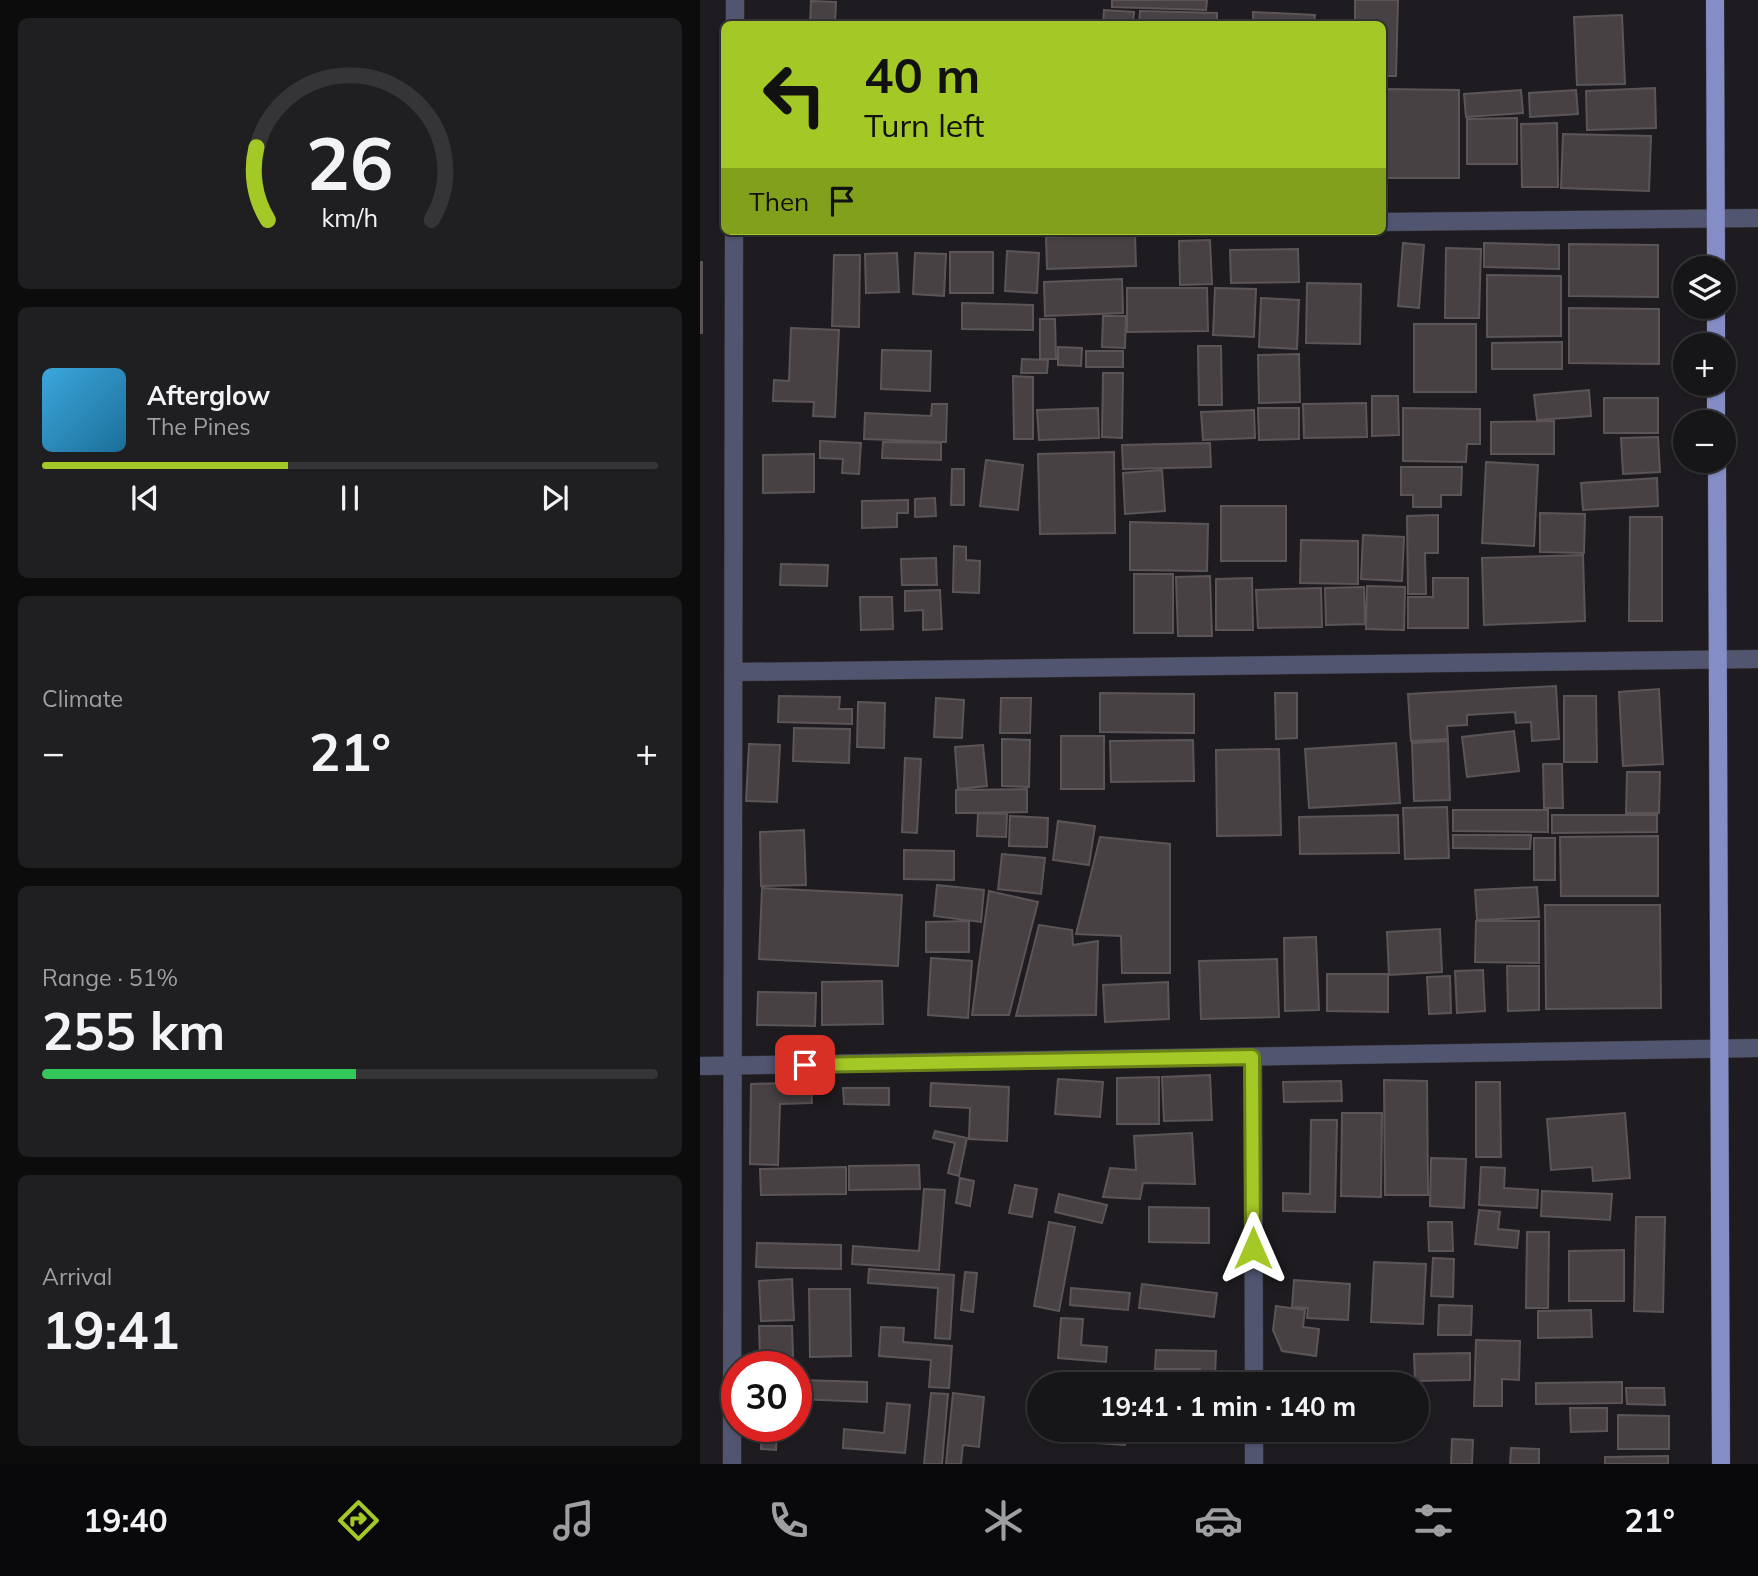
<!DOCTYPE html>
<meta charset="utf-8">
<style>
:root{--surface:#161518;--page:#1f1e21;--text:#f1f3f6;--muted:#9e9fa2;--line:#353437;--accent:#a4c825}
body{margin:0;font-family:Mulish,sans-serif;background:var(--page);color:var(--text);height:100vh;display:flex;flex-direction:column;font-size:26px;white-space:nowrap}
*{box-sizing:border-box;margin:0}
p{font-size:23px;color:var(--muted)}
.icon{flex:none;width:38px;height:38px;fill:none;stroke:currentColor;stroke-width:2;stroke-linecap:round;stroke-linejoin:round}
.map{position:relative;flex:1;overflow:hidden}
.details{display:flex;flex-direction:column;gap:18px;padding:18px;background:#0c0c0d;width:700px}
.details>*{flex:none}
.hud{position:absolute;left:21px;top:21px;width:665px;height:214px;border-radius:10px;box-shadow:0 2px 5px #0004,0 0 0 2px var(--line);background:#a4c825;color:#111;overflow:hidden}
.fabs{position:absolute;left:973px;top:256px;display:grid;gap:14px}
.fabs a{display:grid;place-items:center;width:63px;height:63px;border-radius:50%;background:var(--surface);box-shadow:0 2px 5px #0004,0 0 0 2px var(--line);font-size:35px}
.speed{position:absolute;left:21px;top:1351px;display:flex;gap:14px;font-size:35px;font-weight:700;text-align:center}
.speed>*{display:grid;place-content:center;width:91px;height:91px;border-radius:50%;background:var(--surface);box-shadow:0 2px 5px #0004,0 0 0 2px var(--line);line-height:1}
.speed .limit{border:10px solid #d22;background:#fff;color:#111}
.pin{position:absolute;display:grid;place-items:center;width:60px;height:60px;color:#fff;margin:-30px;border-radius:14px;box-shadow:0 4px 10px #0006}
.me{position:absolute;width:77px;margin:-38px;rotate:0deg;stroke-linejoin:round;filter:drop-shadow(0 0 5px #0008)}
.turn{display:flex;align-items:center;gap:24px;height:147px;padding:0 28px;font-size:32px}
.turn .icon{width:91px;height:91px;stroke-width:2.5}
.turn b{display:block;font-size:49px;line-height:60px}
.then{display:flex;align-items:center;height:66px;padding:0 28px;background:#0003;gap:14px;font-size:26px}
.big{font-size:52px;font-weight:700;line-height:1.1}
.details .card{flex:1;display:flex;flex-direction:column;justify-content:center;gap:10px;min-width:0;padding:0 24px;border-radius:10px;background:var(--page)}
.details .dial{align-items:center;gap:0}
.dial svg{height:182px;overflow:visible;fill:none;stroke:var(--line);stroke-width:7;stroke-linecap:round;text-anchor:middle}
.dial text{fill:var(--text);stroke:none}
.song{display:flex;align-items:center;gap:21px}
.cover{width:84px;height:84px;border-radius:10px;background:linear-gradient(135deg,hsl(200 70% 55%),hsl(200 70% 35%))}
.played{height:7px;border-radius:4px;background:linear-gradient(90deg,var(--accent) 40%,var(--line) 40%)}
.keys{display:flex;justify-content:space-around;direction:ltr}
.heat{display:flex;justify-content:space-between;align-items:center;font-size:38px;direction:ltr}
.charge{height:10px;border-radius:5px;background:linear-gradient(90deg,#34c759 51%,var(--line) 0)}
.trip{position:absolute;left:327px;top:1372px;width:402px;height:70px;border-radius:35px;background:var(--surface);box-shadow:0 2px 5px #0004,0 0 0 2px var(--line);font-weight:700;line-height:70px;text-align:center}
.tabs{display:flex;height:112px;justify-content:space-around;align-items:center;background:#09080a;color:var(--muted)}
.tabs .icon{width:49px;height:49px}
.tabs .current{color:var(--accent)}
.tabs b{font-size:32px;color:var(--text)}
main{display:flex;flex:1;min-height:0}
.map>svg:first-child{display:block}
.building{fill:#484144;stroke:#5b5558;stroke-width:2}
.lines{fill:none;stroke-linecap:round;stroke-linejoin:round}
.street-casing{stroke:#38363a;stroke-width:19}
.primary-casing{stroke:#38363a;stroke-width:19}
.street{stroke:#515570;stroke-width:18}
.primary{stroke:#858dc6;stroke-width:18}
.route-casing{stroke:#6b8218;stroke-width:18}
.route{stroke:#a4c825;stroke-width:12}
</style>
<main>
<section class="details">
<div class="card dial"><svg viewBox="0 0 100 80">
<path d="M14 69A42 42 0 1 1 86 69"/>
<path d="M14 69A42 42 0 0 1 9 37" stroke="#a4c825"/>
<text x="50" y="56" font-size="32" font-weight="700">26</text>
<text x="50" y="72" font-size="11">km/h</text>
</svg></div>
<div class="card">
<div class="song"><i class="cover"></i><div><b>Afterglow</b><p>The Pines</p></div></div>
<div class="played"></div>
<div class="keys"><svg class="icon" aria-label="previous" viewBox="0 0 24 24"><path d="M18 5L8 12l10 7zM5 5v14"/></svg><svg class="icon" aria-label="pause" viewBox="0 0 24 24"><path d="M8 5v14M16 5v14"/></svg><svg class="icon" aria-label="next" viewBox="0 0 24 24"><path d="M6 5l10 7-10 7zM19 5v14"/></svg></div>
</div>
<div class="card"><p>Climate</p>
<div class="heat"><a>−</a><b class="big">21°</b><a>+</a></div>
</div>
<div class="card"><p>Range · 51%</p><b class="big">255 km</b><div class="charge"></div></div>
<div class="card"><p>Arrival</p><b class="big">19:41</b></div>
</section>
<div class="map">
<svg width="1058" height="1464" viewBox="0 0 1058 1464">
<rect width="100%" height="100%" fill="#1e1c20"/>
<!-- building -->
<path class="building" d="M412,0H507L506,10L412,7Z
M655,0H698L696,76H682V24H655Z
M111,1L136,2L135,24H110Z
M404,10L434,12L433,24H403Z
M440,11L517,13V24H439Z
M553,12L615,15L614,24H553Z
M922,15L925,84L877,85L874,17Z
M955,88L956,128L887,130L886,91Z
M682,89L759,90V178H682Z
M821,90L823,113L766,117L764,94Z
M876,90L878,114L830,117L829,93Z
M817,118V164H767V119Z
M857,123L858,187H822L821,124Z
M863,134L951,136L949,191L861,188Z
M435,234L436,266L347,269L346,237Z
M510,240L512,284L480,285L479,241Z
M703,243L724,245L719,308L698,306Z
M784,243L859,245V269L784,267Z
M869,244L958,245V297L869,296Z
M746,248L781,249L779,318H745Z
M598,249L599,282L531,283L530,250Z
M307,251L339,253L337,293L305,291Z
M250,252H293V293H250Z
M197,253L199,292L166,293L165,254Z
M215,253L246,254L244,296L213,294Z
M134,255H160L159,327L132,326Z
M0,262H2V333H0Z
M787,275L861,276V336L787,337Z
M422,279L423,313L345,316L344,282Z
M607,283L661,284L660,344L606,343Z
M427,288H507L508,331L427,332Z
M515,288L556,289L554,337L513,335Z
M561,298L599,300L597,349L559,347Z
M262,303L333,305V330L262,329Z
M869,308L959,309V364L869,363Z
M403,316H426L425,348L402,347Z
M340,319H355L356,359H340Z
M714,324H776V392H714Z
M91,328L139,330L135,417L113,416L114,402L73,401L74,380L89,381Z
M862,342V369H792V343Z
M498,346H521L522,405H499Z
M358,347L382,348L381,366L358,365Z
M182,350L231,351L230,391L181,389Z
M386,351H423V367H386Z
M599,354L600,402L559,403L558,355Z
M322,359L348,360L347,373H321Z
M403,373H423L422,438L402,437Z
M313,376L333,377V439H314Z
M889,390L891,416L837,420L834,395Z
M672,396H698L699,435L672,436Z
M904,398H958V433H904Z
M666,403L667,437L604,438L603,404Z
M232,404H247L246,442L164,439L165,413L231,416Z
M398,408L399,438L339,440L337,410Z
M558,408H599V439L559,440Z
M703,408L780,409V444H767L766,462L703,461Z
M554,410L555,438L503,440L501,412Z
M854,421V454H791V422Z
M958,437L960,472L923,474L921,438Z
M120,441L161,443L159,474L142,473L143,459L120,458Z
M183,442L241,443V460L182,458Z
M510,443L511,467L423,469L422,445Z
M414,452L415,533L340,534L338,454Z
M114,454V492L63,493V455Z
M286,460L323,465L318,510L280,506Z
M786,462L838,465L834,546L782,543Z
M701,467H762L761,495H741V507H713V495H701Z
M252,469H264V505H251Z
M462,470L465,511L425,514L423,473Z
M957,478L958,506L883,510L881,483Z
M235,498L236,516L215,517V499Z
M208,500V513H197V527L162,528V501Z
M521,506H586V561H521Z
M840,513L885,514L884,553L840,552Z
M738,515V553H725L726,594H708L707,516Z
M930,517H962V621H929Z
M430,522L508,524L507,571L430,570Z
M663,535L704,537L702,581L661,579Z
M601,540L658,541V584L600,583Z
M254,546L266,547V560L280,561L279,593L253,592Z
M883,555L885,621L784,625L782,558Z
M236,558L237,585H202L201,559Z
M81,564L128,565L127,586L80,585Z
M434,574H473V633H434Z
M510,576L512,636H478L476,577Z
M552,578L553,630H516V579Z
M733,578H768V628H708V597H733Z
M667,586L705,587L704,630L666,629Z
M664,587L665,624L626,625L625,588Z
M621,588L622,627L558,628L556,590Z
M240,590L242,629L223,630V610L205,611V591Z
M160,597H192L193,629L161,630Z
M856,686L859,739L832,741L831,722L816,723L815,712L767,715V725L747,726L748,739L711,741L708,694Z
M959,689L963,764L923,766L919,692Z
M400,693L494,694V733L400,732Z
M575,693H597V738L576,739Z
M79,696L140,697L139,709H152V724L78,722Z
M864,696H896L897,762H864Z
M236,698L264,700L262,738L234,737Z
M301,698H331L330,733H300Z
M158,702L185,703L184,748L157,747Z
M94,728L150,729L149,763L93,761Z
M814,731L819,771L767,777L762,737Z
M361,736H404V789H361Z
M302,739L330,740L329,787L302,786Z
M493,740L494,781L411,782L410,741Z
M748,741L750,800L714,801L712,743Z
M696,743L700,803L609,808L605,749Z
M49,744L80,745L77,802L46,801Z
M283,745L287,786L258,789L255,747Z
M579,749L581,835L517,836L516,750Z
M205,758L221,759L217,833L202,832Z
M843,764H862L863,808H844Z
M927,772H960L959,813H926Z
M327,789V812L256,813V790Z
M747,807L749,858L705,859L703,808Z
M753,810H848V832L753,831Z
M278,813L307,814L306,837L277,836Z
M698,815L699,853L600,854L599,817Z
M852,815H957V832L852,833Z
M310,816L348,818L347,847L309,846Z
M358,821L395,826L389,865L353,860Z
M104,830L106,885L61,886L60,832Z
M753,835H831L830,849L753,848Z
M958,836V896H861L860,837Z
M400,837L470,844V973H422L421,936L376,934Z
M834,838H855V880H834Z
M204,850L254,851V880L204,879Z
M302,854L345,858L341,894L298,889Z
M237,885L284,890L281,922L234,916Z
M837,887L839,917L777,920L775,890Z
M62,888L202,895L198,966L59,959Z
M289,891L338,902L309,1015H272Z
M845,905H960L961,1008L846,1009Z
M269,921V952H226V922Z
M776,921H839V963L775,962Z
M339,925L372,930L373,945L398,941L396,1015L316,1016Z
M740,929L742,972L689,975L687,932Z
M616,937L619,1010L585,1011L584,938Z
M231,958L272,961L268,1018L228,1015Z
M577,959L579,1017L501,1019L499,961Z
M807,966H839V1010L808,1011Z
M783,970L785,1011L757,1013L755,971Z
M627,974H688V1012L627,1011Z
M750,976L751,1013L729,1014L727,977Z
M182,981L183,1024L122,1025V982Z
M468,982L469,1019L405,1022L403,985Z
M58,992L116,993L115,1026L57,1025Z
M510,1075L512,1120L464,1121L462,1077Z
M459,1077V1124H417V1078Z
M358,1079L403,1082L400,1117L355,1114Z
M684,1080L727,1081L728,1195H685Z
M641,1081L642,1101L584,1102L583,1082Z
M111,1082L112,1103L80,1104L78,1165L50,1164L51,1084Z
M776,1082H800L801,1157H776Z
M231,1083L309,1087L307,1141L269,1139L270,1108L230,1106Z
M143,1088H189V1105L144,1104Z
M642,1113H682L681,1197L641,1196Z
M925,1113L930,1178L893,1181L892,1167L851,1170L847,1119Z
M611,1120H637L635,1212L583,1211V1193L610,1194Z
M235,1131L267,1138L259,1176L248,1173L255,1143L233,1138Z
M492,1133L495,1184L443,1183L440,1199L403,1197L410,1168L436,1170L434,1136Z
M731,1158L766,1159L764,1208L730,1206Z
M219,1165L220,1189L149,1190V1166Z
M146,1167V1194L61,1195L60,1169Z
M781,1167L805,1168L804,1188L838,1190L837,1208L779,1205Z
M260,1178L274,1181L270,1206L256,1203Z
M315,1185L337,1189L332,1217L309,1213Z
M224,1189L245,1190L239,1270L152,1264L153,1246L219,1251Z
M842,1191L912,1194L910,1220L841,1216Z
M359,1194L407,1205L402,1223L355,1212Z
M449,1207L509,1208V1243L449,1242Z
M779,1210L800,1212L798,1229L819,1231L817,1248L775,1244Z
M936,1217H965L963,1312L934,1311Z
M349,1222L375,1227L359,1311L334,1306Z
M728,1222H752L753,1251H729Z
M827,1232H849L848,1308H826Z
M57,1243L141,1245V1269L56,1267Z
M924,1250V1301H869V1251Z
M733,1258L754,1259L753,1297L731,1296Z
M674,1262L726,1264L723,1324L671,1322Z
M169,1269L254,1275L250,1339L235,1338L238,1288L168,1283Z
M265,1272L277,1273L273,1312L261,1310Z
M92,1279L94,1320L61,1321L59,1281Z
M594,1280L650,1284L648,1320L607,1318L608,1308L592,1307Z
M442,1284L517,1293L514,1317L439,1308Z
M371,1288L430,1293L428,1310L370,1305Z
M109,1289H150L151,1356L110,1357Z
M739,1305L772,1306L771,1335H738Z
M576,1306L605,1310L603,1327L619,1329L616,1356L582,1351L573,1330Z
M891,1310L892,1337L838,1338V1311Z
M361,1318L383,1319L381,1345L407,1347L406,1362L358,1358Z
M59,1326H92L93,1356H60Z
M181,1327L204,1328L203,1342L252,1346L249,1388L229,1387L231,1360L179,1356Z
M776,1340L820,1341L819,1380L802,1379V1406H774Z
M456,1350L516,1351L515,1377H499L500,1369H455Z
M770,1353V1380L715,1381L714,1354Z
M101,1380L167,1382V1402L100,1399Z
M922,1382V1403L836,1404V1383Z
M926,1388H964L965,1405L927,1404Z
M231,1393L248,1394L242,1464H224Z
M253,1393L284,1397L279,1447L263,1445L261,1464H246Z
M187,1403L210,1405L205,1453L143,1448L144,1429L184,1433Z
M870,1408H907V1431L871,1432Z
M918,1415L969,1416V1449H918Z
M62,1426H77L76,1450L61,1449Z
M351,1430H426L425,1445L350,1440Z
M481,1430H523V1440H481Z
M752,1439L773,1440L772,1464H751Z
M811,1448L839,1449V1464H810Z
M968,1456V1464H905V1457Z"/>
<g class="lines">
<!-- street casing -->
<g class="street-casing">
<path id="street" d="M35,24V0
M682,222L1058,218
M34,672L1058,659
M553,1057L554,1384
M0,1066L1058,1048
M554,1430V1464
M32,1464L34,231"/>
</g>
<!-- primary casing -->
<g class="primary-casing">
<path id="primary" d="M1015,0L1016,268
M1016,306V345
M1016,383V422
M1017,460L1021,1464"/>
</g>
<!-- street -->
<use href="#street" class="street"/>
<!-- primary -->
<use href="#primary" class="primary"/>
</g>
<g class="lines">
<!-- route casing -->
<g class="route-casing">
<path id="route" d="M105,1065L552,1057L553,1248"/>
</g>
<!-- route -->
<use href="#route" class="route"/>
</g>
</svg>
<div class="fabs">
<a><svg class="icon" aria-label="layers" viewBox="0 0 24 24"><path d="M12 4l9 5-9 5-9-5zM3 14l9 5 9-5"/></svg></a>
<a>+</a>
<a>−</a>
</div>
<div class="speed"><div class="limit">30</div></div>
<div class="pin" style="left:105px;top:1065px;background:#d93025"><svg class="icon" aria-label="arrive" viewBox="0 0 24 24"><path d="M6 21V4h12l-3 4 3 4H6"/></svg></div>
<svg class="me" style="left:553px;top:1248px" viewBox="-20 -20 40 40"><path d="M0-17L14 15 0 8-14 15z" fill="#a4c825" stroke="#fff" stroke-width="4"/></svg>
<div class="trip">19:41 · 1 min · 140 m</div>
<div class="hud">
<div class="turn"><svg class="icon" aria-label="left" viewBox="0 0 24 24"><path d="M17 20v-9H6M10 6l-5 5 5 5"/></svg><div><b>40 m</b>Turn left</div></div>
<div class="then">Then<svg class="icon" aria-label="arrive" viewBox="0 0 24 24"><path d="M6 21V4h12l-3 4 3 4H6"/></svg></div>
</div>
</div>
</main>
<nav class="tabs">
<b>19:40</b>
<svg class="icon current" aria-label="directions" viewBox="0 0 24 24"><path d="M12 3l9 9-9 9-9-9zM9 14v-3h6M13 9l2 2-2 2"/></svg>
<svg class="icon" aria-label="music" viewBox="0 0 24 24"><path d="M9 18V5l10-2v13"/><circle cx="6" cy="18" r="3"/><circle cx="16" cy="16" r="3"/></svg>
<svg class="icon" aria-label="phone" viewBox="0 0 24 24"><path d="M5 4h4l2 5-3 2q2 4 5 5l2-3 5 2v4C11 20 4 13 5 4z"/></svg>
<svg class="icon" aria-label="climate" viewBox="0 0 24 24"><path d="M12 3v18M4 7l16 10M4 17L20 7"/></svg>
<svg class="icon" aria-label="car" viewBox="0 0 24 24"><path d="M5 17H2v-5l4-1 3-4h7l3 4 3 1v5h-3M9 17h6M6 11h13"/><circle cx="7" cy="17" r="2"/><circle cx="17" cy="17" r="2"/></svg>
<svg class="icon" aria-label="filters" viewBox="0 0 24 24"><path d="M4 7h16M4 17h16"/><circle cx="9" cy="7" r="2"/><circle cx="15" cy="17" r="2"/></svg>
<b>21°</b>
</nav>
